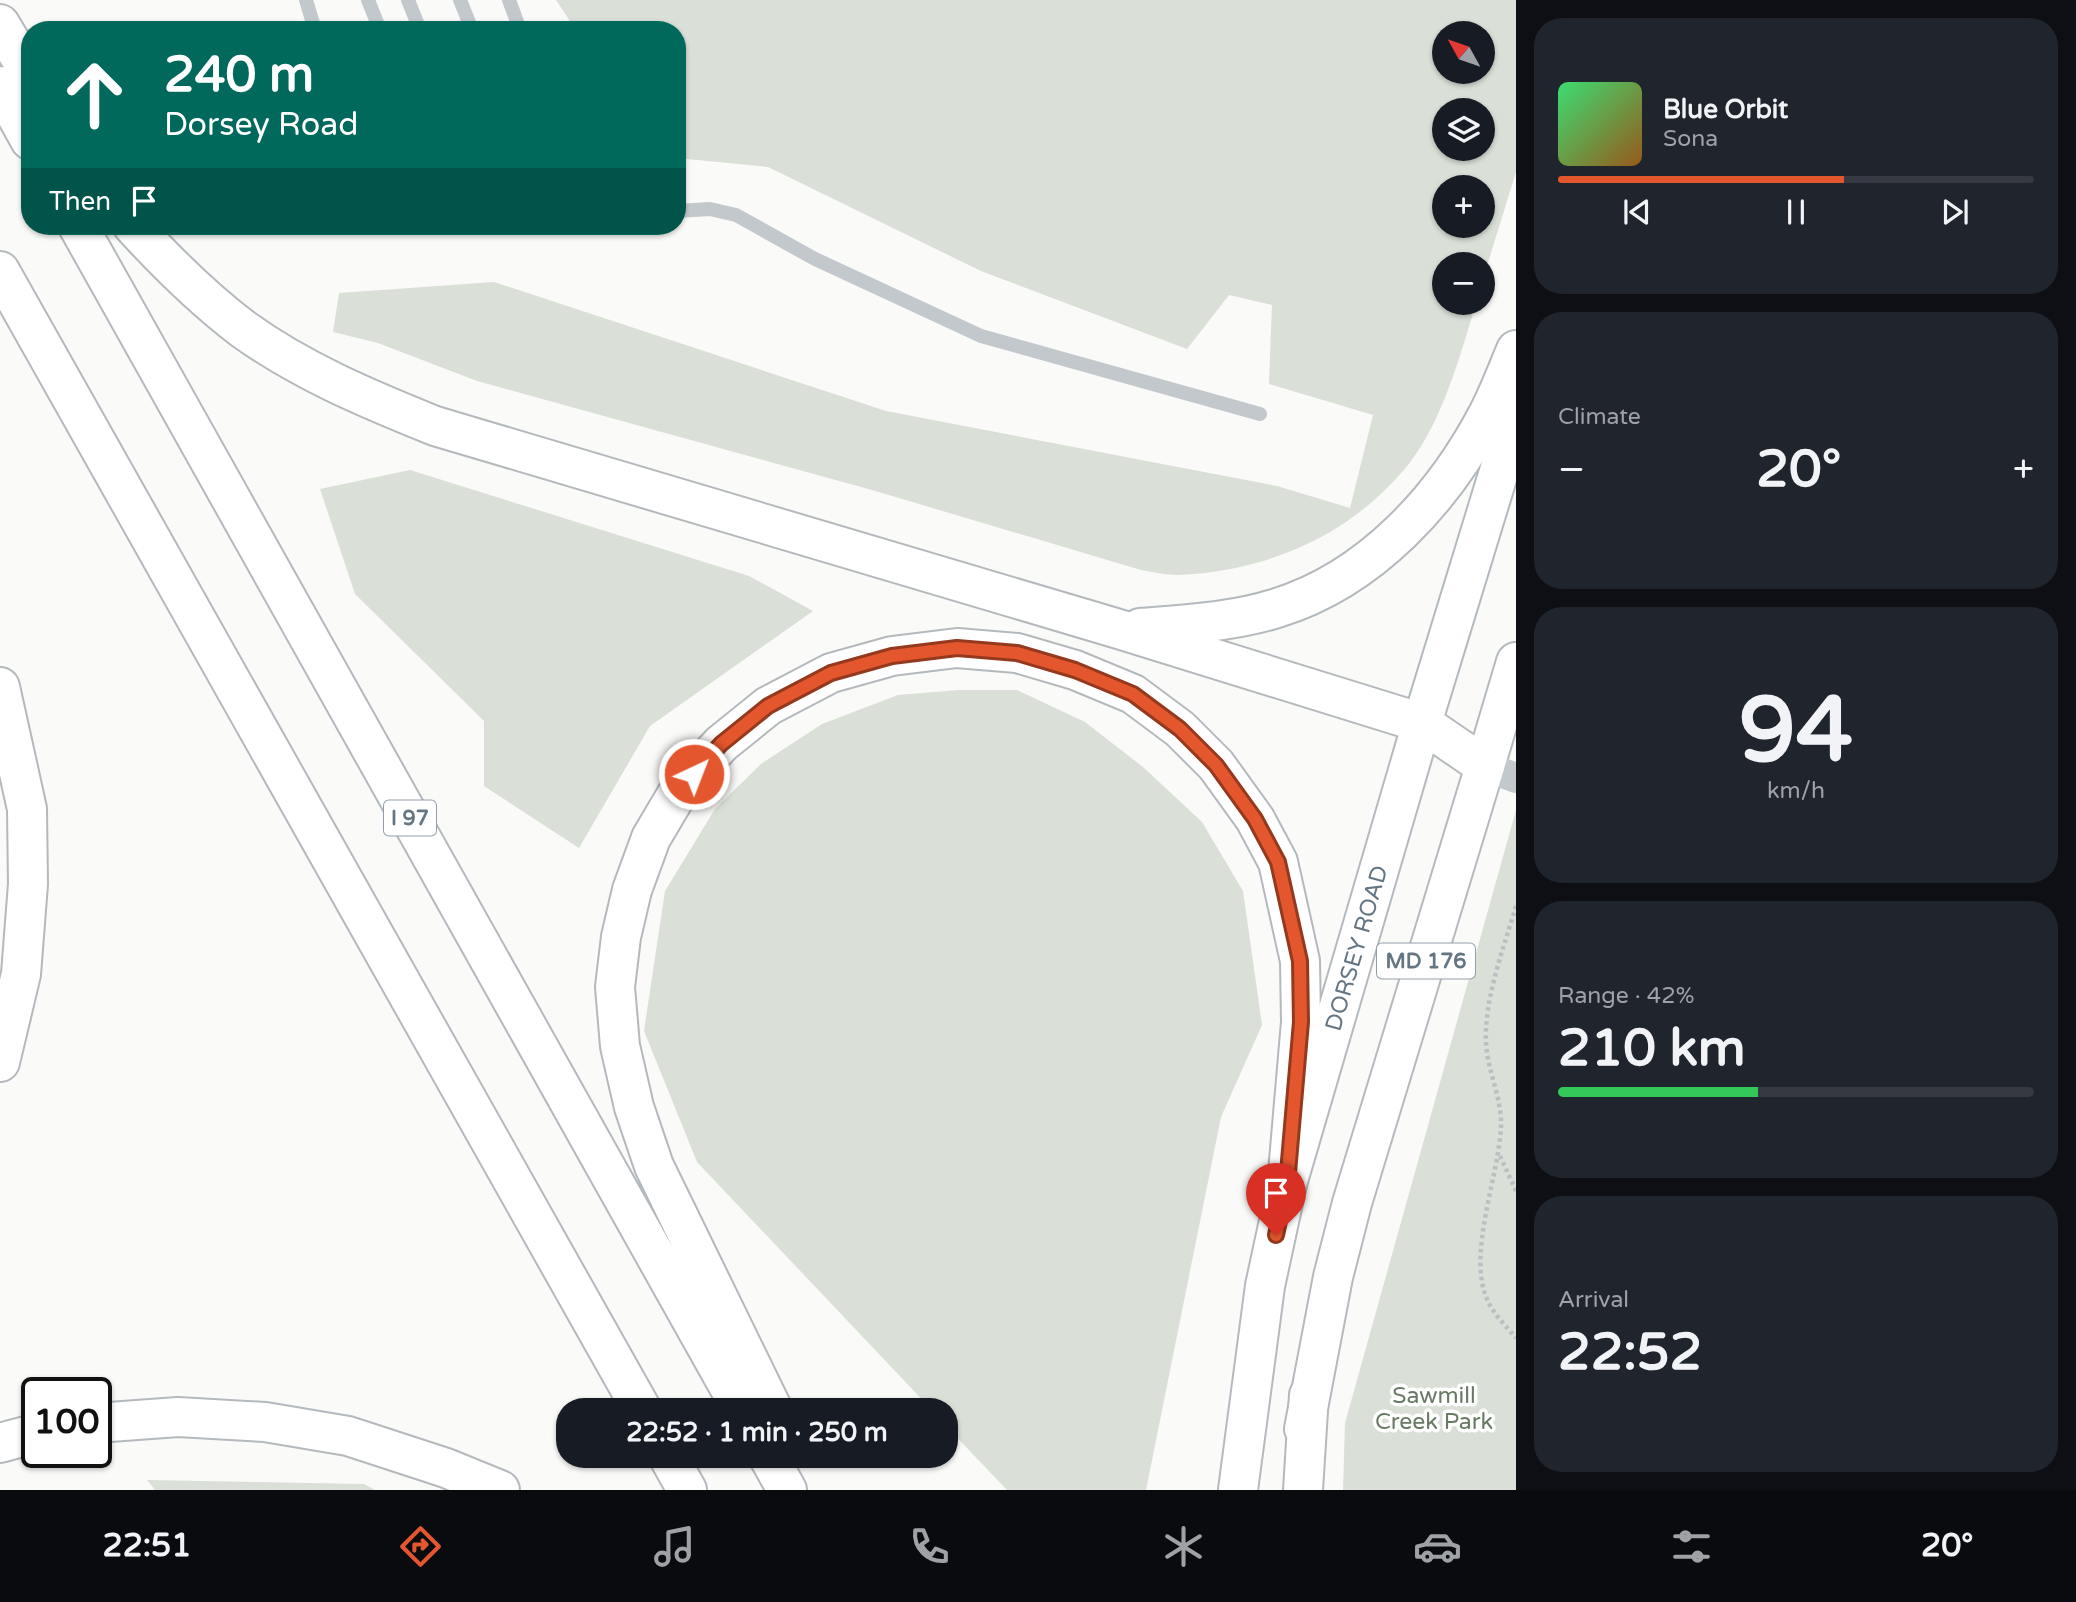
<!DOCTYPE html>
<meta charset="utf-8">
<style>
:root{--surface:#171b24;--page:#20242c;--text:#f1f3f6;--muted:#9ea1a6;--line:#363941;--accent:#e4572e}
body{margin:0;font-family:"Varela Round",sans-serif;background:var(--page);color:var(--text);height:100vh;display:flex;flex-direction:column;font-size:26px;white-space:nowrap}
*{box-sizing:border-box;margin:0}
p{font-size:23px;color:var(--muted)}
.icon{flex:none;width:38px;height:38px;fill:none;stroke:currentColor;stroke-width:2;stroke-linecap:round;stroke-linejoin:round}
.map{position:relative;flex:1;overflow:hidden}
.sheet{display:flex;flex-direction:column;gap:18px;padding:18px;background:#0d0f14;width:560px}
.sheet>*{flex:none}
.top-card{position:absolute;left:21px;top:21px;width:665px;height:214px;border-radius:28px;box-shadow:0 2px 5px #0004;background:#00695c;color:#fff;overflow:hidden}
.needle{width:46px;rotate:310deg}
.tools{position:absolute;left:1432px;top:21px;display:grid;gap:14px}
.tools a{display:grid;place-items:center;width:63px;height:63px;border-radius:50%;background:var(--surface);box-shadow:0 2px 5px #0004;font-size:35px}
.speed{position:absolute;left:21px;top:1377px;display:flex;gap:14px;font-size:35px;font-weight:700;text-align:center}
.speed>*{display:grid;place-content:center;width:91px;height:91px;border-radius:50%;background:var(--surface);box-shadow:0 2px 5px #0004;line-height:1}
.speed .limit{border:4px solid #111;border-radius:10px;background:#fff;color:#111}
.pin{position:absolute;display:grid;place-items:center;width:60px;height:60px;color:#fff;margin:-72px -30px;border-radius:50% 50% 50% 0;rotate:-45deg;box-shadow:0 0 7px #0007}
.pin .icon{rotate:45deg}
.me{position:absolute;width:77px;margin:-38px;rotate:43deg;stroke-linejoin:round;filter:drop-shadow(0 0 5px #0008)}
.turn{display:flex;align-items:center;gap:24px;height:147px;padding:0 28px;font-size:32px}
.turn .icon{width:91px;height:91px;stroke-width:2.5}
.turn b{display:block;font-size:49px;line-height:60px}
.then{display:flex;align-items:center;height:66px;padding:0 28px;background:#0003;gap:14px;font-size:26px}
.big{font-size:52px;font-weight:800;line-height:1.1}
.sheet .tile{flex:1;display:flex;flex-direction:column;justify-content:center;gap:10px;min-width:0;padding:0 24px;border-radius:28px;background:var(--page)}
.sheet .dial{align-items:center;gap:0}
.dial b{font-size:91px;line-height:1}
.song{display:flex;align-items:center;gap:21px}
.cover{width:84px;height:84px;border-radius:10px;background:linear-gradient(135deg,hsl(140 70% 55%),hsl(30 70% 35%))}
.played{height:7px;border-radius:4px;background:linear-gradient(90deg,var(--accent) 60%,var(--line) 60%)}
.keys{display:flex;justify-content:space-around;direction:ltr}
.heat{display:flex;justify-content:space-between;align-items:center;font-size:38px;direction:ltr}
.charge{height:10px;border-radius:5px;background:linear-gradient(90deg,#34c759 42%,var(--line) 0)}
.trip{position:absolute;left:556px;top:1398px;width:402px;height:70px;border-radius:28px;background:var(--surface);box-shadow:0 2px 5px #0004;font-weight:800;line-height:70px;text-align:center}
.tabs{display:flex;height:112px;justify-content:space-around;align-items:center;background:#090b0e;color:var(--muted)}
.tabs .icon{width:49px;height:49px}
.tabs .active{color:var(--accent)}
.tabs b{font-size:32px;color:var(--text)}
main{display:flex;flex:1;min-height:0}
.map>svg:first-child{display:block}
.green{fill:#dadfd7;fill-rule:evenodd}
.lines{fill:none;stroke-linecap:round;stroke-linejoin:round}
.secondary-casing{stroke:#b3babf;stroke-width:42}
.primary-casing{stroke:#b5babe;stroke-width:42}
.motorway-casing{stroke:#b4b9bd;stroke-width:42}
.path{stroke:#bbbfc2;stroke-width:4.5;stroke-dasharray:3.5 3.5;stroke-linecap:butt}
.service{stroke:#c3c8cc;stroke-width:14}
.minor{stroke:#c3c8cc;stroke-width:30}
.secondary{stroke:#fff;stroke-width:38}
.primary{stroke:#fff;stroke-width:38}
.motorway{stroke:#fff;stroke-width:38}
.route-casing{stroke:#94391e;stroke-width:18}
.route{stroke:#e4572e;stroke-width:12}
.labels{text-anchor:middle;stroke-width:7;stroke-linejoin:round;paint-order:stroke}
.shield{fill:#fff;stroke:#939fa8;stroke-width:2}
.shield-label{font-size:21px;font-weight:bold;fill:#657683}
.street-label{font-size:23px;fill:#657683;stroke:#fff}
.park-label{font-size:23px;fill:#687a64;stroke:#fff}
</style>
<main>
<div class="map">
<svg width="1516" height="1490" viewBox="0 0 1516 1490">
<rect width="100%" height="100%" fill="#fafaf8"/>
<!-- green -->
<path class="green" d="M556,0H1516V172L1482,282V264H1444V303H1476C1461,353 1443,419 1411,461C1354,534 1270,571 1178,575C1166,575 1153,572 1141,570L872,490L477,381L378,343L333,332L339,293L494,282L886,411L1277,486L1350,508L1373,415L1269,384L1272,305L1229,295L1187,349L981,271L768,167L677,158V30H576ZM1444,33H1482V72H1444ZM1444,110H1482V149H1444ZM1444,187H1482V226H1444Z
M410,470L749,576L813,611L650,726L579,848L484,786V721L355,594L320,489Z
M958,690H1017L1085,722L1143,767L1202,822L1243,891L1262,1025L1221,1117L1146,1490H1007L947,1427V1410H932L697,1162L644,1031L665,891L715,809L761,764L822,724L898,695Z
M1516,810V1490H1343L1345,1423Z
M147,1480L364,1484L375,1490H155Z"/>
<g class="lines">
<!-- secondary casing -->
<g class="secondary-casing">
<path id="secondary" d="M1422,723L1516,416
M1485,766L1516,662"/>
</g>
<!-- primary casing -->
<g class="primary-casing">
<g id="primary">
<path id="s1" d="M1238,1490L1265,1286L1287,1184L1422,723L1485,766L1352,1203L1333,1277L1304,1429"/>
</g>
</g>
<!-- motorway casing -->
<g class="motorway-casing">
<path id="motorway" d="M0,24L30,74
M0,86L30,140
M78,226L742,1410
M133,226C167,263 202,298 243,329C301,371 368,399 435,426L1122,630L1422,723
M0,271L642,1410
M1140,628C1186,624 1233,622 1277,608C1371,579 1444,498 1488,414C1499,393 1507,371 1516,350
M0,687L27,809L28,884L21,974L0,1062
M773,1410L654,1166L634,1107L620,1046L615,987L621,937L632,890L651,838L680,789L721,744L768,706L831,673L892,656L957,648L1017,653L1075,670L1133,694L1180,729L1216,765L1255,819L1278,862L1300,961L1301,1022L1287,1184
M96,1423L178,1417L265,1422L348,1436L446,1468L500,1490
M0,1443L37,1433
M668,1456L687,1490
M768,1456L787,1490
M1303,1490L1309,1395"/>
</g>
<!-- path -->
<path class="path" d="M1516,906C1504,947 1484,999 1486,1042C1487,1070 1502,1098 1501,1126C1499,1176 1467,1254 1487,1299C1493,1314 1506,1326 1516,1338
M1500,1156L1516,1191"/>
<!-- service -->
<path class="service" d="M306,0L315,30
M368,0L380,30
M408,0L420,30
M460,0L472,30
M509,0L520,30
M677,211L710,209L736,215L815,259L981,336L1260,414"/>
<!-- minor -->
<path class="minor" d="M1485,766L1516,778"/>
<!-- secondary -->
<use href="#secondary" class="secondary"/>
<!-- primary -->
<use href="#primary" class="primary"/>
<!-- motorway -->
<use href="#motorway" class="motorway"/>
</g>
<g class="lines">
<!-- route casing -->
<g class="route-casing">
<path id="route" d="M694,774L721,744L768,706L831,673L892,656L957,648L1017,653L1075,670L1133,694L1180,729L1216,765L1255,819L1278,862L1300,961L1301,1022L1287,1184L1276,1235"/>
</g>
<!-- route -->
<use href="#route" class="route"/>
</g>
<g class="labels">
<!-- shield labels -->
<g class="shield">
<rect x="384" y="800.5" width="52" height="35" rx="5"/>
<rect x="1377" y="943.5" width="98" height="35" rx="5"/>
</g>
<g class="shield-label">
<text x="410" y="825">I 97</text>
<text x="1426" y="968">MD 176</text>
</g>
<!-- street labels -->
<g class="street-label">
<text dy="8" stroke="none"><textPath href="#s1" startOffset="556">DORSEY ROAD</textPath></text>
</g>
<!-- park labels -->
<g class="park-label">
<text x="1434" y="1403">Sawmill<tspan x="1434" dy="26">Creek Park</tspan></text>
</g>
</g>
</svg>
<div class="tools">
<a><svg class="needle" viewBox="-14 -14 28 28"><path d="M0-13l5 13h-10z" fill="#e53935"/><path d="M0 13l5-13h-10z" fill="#9ea1a6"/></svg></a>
<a><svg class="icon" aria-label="layers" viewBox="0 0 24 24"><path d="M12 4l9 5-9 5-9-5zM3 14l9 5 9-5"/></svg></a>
<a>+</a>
<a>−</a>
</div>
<div class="speed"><div class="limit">100</div></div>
<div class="pin" style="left:1276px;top:1235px;background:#d93025"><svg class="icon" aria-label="arrive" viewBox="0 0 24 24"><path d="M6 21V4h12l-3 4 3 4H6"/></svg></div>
<svg class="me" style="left:694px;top:774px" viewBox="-20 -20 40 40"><circle r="17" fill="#e4572e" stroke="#fff" stroke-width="3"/><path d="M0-11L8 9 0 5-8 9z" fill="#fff"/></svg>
<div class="trip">22:52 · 1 min · 250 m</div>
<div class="top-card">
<div class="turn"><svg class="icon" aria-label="ahead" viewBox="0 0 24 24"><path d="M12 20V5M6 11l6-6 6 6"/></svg><div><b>240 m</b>Dorsey Road</div></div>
<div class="then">Then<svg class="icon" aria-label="arrive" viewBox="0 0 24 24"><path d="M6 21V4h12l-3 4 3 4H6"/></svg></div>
</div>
</div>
<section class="sheet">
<div class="tile">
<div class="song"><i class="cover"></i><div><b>Blue Orbit</b><p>Sona</p></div></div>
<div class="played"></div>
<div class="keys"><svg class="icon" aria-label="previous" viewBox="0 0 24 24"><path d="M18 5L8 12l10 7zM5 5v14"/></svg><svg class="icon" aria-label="pause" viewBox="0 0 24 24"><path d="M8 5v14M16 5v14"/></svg><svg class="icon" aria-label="next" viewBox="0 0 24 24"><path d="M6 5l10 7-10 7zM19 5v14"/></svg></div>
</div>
<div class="tile"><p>Climate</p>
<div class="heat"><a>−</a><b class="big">20°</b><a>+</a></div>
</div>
<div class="tile dial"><b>94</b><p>km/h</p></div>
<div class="tile"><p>Range · 42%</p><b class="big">210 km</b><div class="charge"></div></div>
<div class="tile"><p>Arrival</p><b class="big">22:52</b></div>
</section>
</main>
<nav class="tabs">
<b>22:51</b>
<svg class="icon active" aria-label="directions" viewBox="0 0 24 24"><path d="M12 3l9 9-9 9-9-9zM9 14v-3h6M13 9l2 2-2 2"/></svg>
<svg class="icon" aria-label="music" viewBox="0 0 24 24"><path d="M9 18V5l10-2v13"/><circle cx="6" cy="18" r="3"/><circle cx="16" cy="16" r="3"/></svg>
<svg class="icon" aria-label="phone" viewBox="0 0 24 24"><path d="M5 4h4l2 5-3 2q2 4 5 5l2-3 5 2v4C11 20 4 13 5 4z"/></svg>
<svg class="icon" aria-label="climate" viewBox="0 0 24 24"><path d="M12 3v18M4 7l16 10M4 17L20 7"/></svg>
<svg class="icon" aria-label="car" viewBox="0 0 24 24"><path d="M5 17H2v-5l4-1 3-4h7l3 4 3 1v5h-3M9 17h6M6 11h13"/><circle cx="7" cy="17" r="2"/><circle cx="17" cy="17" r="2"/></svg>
<svg class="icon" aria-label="filters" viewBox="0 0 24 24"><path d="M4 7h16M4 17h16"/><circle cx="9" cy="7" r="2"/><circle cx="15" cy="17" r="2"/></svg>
<b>20°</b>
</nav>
